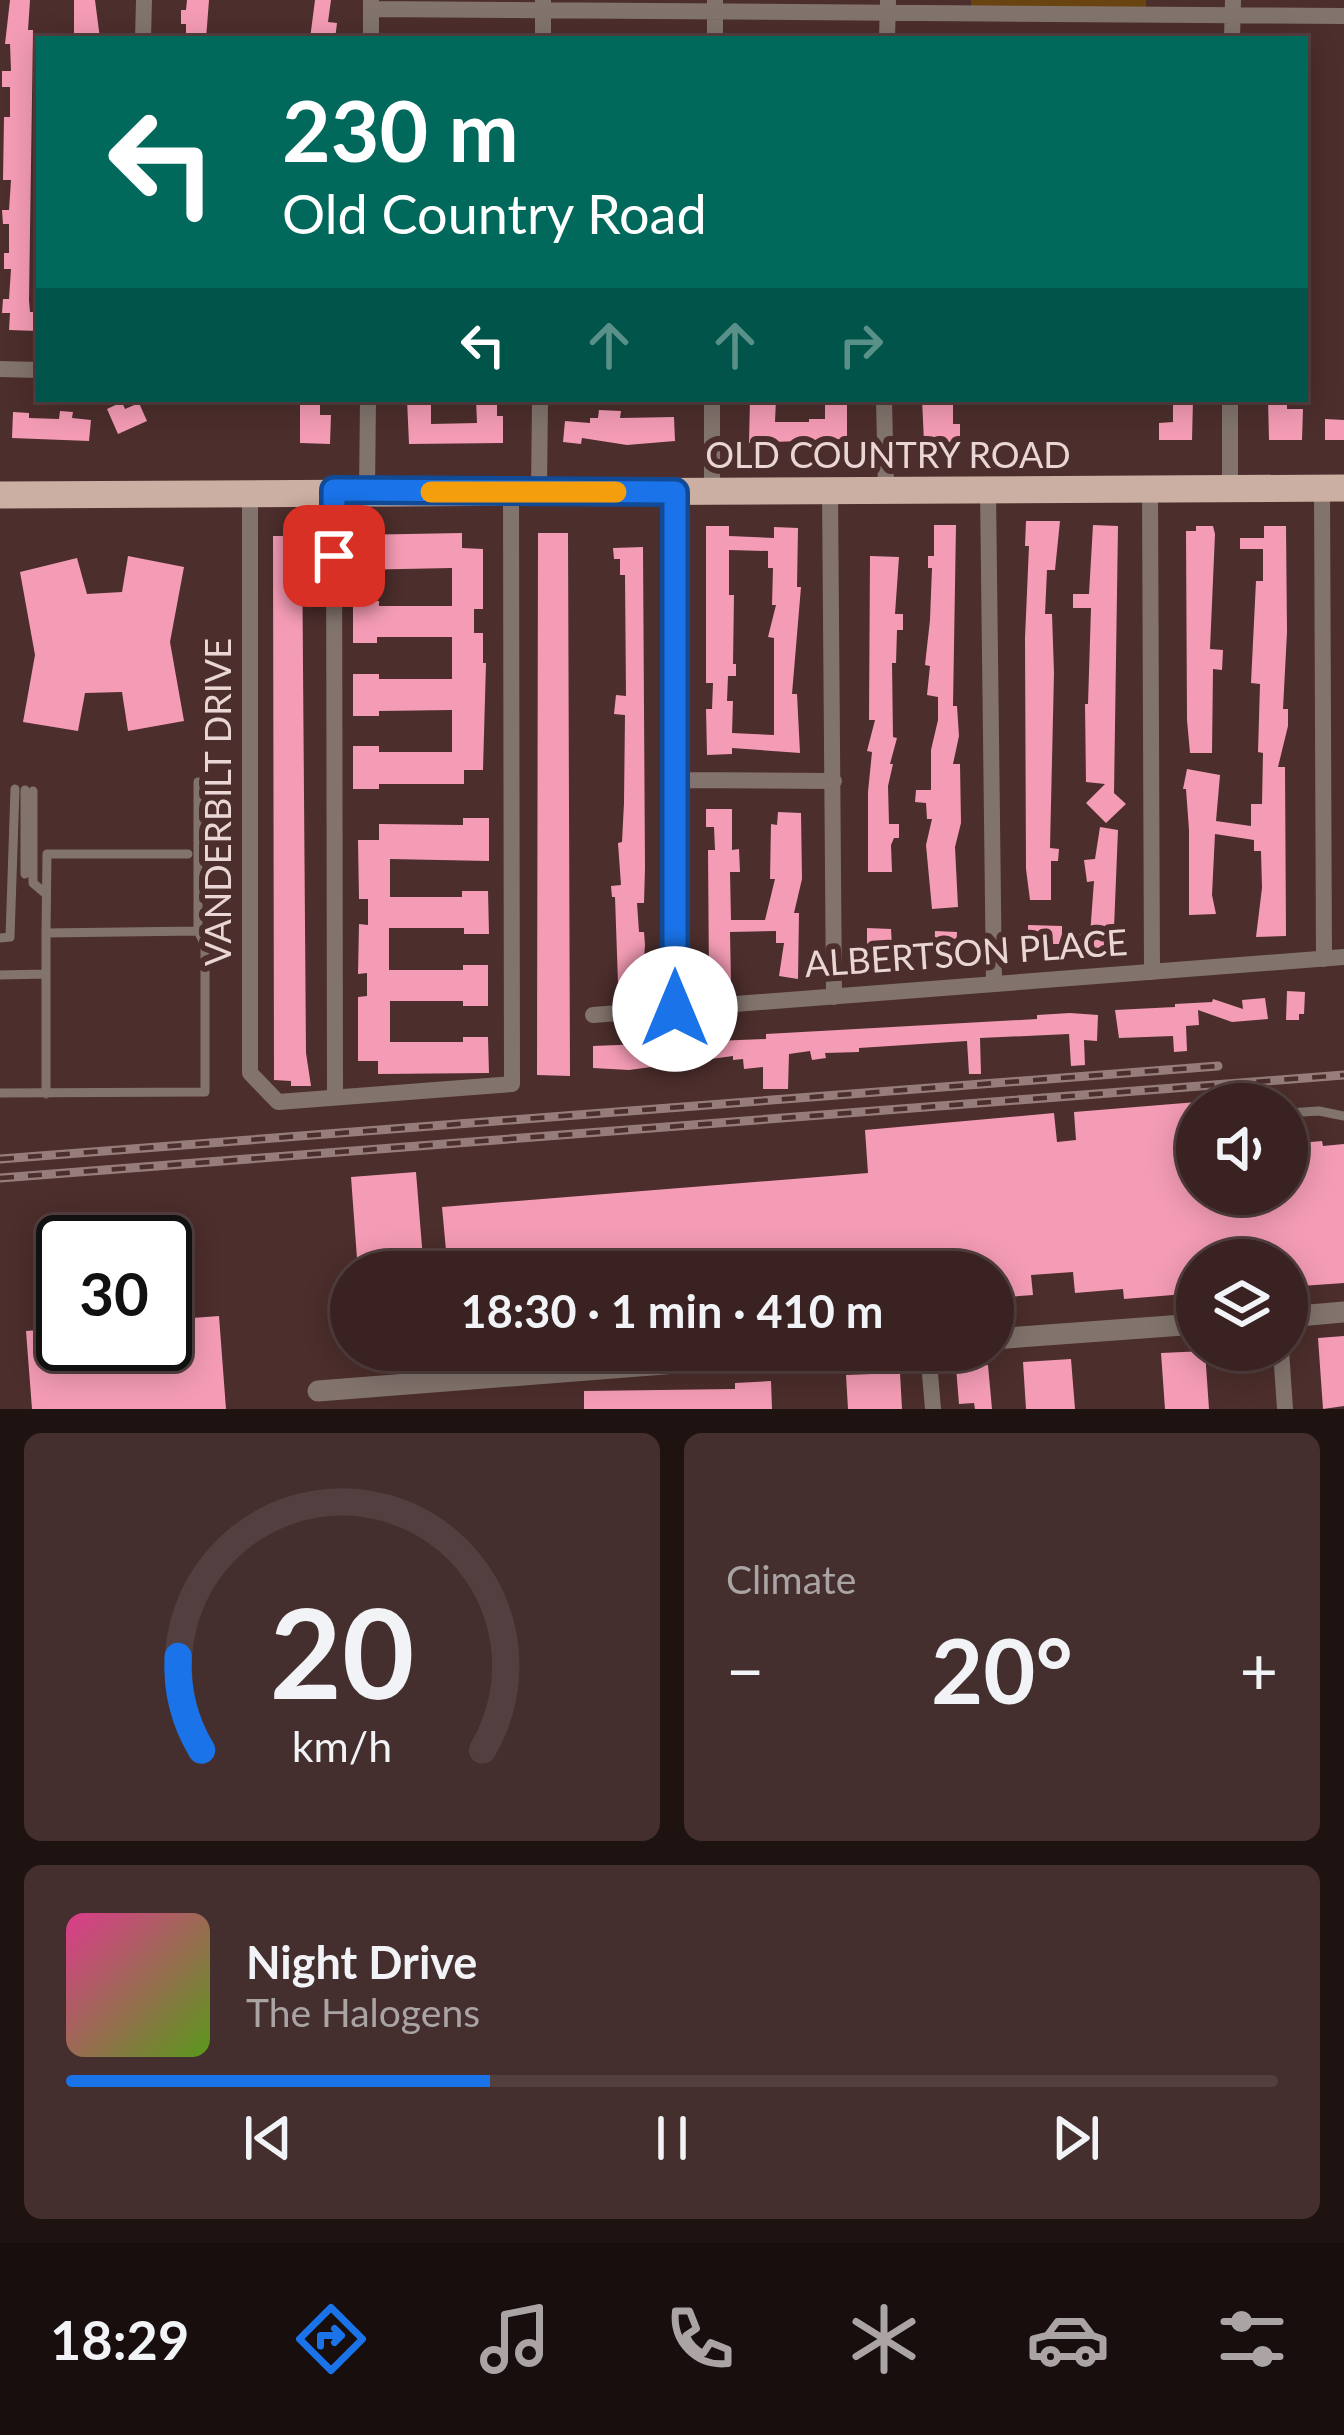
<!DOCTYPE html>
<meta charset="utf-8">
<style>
:root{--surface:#392221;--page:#442f2e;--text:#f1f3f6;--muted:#aba4a5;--line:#533f3f;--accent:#1a73e8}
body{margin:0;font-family:Lato,sans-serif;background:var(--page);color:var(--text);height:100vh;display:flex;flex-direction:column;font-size:45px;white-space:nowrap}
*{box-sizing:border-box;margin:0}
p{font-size:39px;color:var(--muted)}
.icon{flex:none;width:66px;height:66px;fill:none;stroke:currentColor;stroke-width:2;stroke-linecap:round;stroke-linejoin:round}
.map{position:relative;height:1409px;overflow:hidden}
.sheet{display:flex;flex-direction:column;gap:24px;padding:24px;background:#1f1312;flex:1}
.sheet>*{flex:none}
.top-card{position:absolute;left:36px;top:36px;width:1272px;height:366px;border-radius:0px;box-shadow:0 6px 30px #0003,0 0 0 3px var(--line);background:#00695c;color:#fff;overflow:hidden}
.fabs{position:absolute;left:1176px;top:1083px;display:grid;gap:24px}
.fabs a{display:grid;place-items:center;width:132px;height:132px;border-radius:50%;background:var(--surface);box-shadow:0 6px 30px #0003,0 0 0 3px var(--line);font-size:60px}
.speed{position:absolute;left:36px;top:1215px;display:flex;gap:24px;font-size:60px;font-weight:700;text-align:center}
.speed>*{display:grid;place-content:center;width:156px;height:156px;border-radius:50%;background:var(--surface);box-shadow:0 6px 30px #0003,0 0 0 3px var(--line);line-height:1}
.speed .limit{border:6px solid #111;border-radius:18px;background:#fff;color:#111}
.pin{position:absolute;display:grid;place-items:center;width:102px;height:102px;color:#fff;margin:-51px;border-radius:24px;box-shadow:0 6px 18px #0006}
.me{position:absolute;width:132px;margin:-66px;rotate:0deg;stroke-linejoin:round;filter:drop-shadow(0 0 9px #0008)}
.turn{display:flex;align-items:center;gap:42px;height:252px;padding:0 48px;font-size:54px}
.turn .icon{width:156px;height:156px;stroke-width:2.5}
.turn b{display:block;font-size:84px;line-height:102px}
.lanes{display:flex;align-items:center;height:114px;padding:0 48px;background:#0003;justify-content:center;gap:60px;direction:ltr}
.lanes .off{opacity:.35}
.big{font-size:90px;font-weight:700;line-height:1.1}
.sheet .widget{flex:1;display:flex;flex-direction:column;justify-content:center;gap:18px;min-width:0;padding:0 42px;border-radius:18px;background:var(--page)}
.sheet .dial{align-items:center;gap:0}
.dial svg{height:312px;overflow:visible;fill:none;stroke:var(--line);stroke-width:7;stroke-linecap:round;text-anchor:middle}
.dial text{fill:var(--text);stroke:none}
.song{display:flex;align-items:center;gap:36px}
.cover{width:144px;height:144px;border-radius:18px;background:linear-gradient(135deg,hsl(330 70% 55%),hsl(90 70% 35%))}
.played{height:12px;border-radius:6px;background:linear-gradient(90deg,var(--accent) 35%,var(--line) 35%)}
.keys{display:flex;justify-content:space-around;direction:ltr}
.heat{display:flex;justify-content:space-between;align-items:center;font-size:66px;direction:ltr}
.sheet .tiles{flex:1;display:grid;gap:24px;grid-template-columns:1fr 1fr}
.widget:last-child{grid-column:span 2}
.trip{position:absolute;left:330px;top:1251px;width:684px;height:120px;border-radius:60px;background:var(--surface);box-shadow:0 6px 30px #0003,0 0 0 3px var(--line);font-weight:700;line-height:120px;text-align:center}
.tab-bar{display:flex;height:192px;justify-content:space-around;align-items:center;background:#170e0d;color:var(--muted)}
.tab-bar .icon{width:84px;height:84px}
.tab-bar .on{color:var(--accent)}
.tab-bar b{font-size:54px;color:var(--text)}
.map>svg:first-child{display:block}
.green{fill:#694410}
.building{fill:#f49cb5;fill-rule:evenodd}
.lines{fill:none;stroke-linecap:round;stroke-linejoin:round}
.service{stroke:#82746d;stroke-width:9}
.minor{stroke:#82746d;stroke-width:16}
.tertiary{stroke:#82746d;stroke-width:21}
.primary{stroke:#cbafa2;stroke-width:27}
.rail-casing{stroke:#967d7b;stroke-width:9}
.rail{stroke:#4c2e2c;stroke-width:4.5;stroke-dasharray:14;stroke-linecap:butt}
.route-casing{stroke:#114b97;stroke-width:30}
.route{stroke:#1a73e8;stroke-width:21}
.slow{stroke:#f59e0b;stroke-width:21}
.labels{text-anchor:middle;stroke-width:12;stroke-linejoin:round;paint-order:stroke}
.street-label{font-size:36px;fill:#ead6d4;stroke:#4c2e2c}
</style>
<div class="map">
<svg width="1344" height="1409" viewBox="0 0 1344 1409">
<rect width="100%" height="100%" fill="#4c2e2c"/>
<!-- green -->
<path class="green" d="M971,0H1146V13L971,9Z"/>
<!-- building -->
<path class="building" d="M10,0H30L28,30H33L29,300L30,312H39L38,331L9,330L10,313H2L3,299H9L11,269H4V253H9V224H3L2,210H9L11,180H3L4,117H10V87H2V71H11L10,44H5Z
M74,0H95L100,39H74Z
M187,0H209L206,39H186V24H181V10H186Z
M315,0H331L328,22L337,23L335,39H310Z
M300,399H320V415H331L330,444L300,443Z
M407,399H431V424L477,423L476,399H497V416H503V443L409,444Z
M750,399H776L775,422H809V419H825V399H847V439L749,443Z
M922,399H953V424H960V442H924Z
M1173,399H1193L1192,440H1159V423L1173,422Z
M1268,399H1287V409H1303L1302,440H1269Z
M122,402L125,409L139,403L147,421L118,434L107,409Z
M599,410L621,411L620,418L674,417L675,441L627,445L582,438L581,444L563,442L565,421L590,423V418H598Z
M60,411L73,412L72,418L91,420L89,441L12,438L13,412L29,413V418L59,419Z
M1325,419L1344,420V440H1325Z
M1026,521H1060L1055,570H1047L1045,614H1052L1054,673L1050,848L1059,849L1058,861H1051V900H1030L1026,869L1025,638L1029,546H1025Z
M934,525H956L953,706H957L959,736L953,764H960L961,823L955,847L958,907L932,909L926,845L932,819H927L926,803L915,802L916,790H931V750L938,720V697L927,695L930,666L925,665L930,620L932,568H928V556H934Z
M1093,525L1118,526L1114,793L1126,804L1106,823L1086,803L1105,784L1086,782L1085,704H1088L1091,608H1073V594H1089Z
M706,526H729V536L774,538V527L798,528L797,587H801L792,694H797L800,753L732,748V754L707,755L706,709H712L713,683H706ZM729,550L768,551V568H773L772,605H776L768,637L774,638V735L732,733L733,701H727L728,676H736V664H733L734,595H729Z
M1196,526H1213L1215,534L1210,649L1223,650L1222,670L1213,669L1212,753H1190L1187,720L1186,531H1196Z
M1264,526H1286L1287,632L1283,709H1288V726L1278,767H1285L1286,936L1256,937L1262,888L1261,851H1254V840L1215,834L1212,895L1216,914L1189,915V830L1186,789H1183L1187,769L1220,775L1216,821L1251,826V804H1262L1263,753L1258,752L1260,684L1251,683L1256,581H1263V549H1240V538H1264Z
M462,533V548L483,549V609H474V633H483V663H486L483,770H464V784H379V789H353V746H379V752H452V710L379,711V716H353V674H379V679H452V637H377V643H353V601H379V606H452V568L353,570V535Z
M538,533H568L570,1076L537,1075Z
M273,536H302L306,1053L311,1086H291V1081L274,1080Z
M643,547L645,868L644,903H637L639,932H644L645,945L642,984L618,983L615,897H612L611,886L621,885L618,843L622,842L624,803L625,715L614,714L616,695L626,696L625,575H620V559H614L613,548Z
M128,556L184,567L170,642L184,721L128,731L122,692L85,693L78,731L23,722L35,655L20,572L77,558L87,594L122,592Z
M870,556L899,557L895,614H903V630H897L896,663H892L893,737L897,738L890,764H893L888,786L889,824H899V838H894L891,845L892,872H868V792L872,752L867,751L875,720H869Z
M706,809H732V850L739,849L740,872H730L731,920H765L775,879H770L771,824L777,825L778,812L801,813L802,879L794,913H799L798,979L779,976L784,943H776V931L730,932L731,982H709L708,850H715L714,827H706Z
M463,818H489V861L390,859V897H462V891H488L489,934H464V928H389V970H463V965H488V1006H463V1001H390V1042H463V1037H488L489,1073L378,1074V1061H358V997L367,996V973L358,974L359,924L368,925V899H359L358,840H379V824L463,825Z
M1100,827L1118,830L1114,928H1118L1116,950L1074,945L1075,934L1090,935L1094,881L1087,882L1084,860L1095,859Z
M1028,925L1062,926V944H1048V951H1028Z
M867,928L891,929L893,963L867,964Z
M935,931L957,932L956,956H934Z
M1287,991L1305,992L1304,1014H1299V1020H1286Z
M1265,998L1268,1019L1232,1022L1198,1010L1199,1025L1186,1026L1187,1051L1174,1052L1173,1036L1119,1038L1115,1010L1175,1007V1004L1212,1002L1213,999L1243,1009L1242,1000Z
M1070,1013L1098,1015L1097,1041L1084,1040L1085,1065L1071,1066L1069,1034L980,1038L981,1074H969L967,1041L859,1048V1052L825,1053L826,1058L812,1060L810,1051L789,1054L788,1089H763V1067L744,1069L743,1059L733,1060V1056L629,1070L593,1068V1046L766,1039V1034L1037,1019V1015Z
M1197,1102V1194H1253L1254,1204L1280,1202V1194H1287V1144L1322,1141L1323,1146L1344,1144V1283L1287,1287V1260H1197V1293L1124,1299L1123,1289L1075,1293L1073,1272L1031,1275L1033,1295L993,1298V1272H930V1266L860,1272H448L442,1207L868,1173L865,1130L1054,1113L1057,1142L1076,1140L1074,1112Z
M416,1172L424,1272H358L351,1177Z
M219,1316L226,1409H32L26,1331L63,1328V1344H165V1320Z
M1344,1336V1406L1323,1409L1318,1338Z
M1205,1351L1209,1409H1165L1161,1353Z
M1071,1359L1075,1409H1026L1023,1362Z
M988,1365L992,1409H975L974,1403L959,1404L956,1367Z
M900,1373L902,1409H848L846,1375Z
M771,1381L772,1409H584V1391L735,1389V1383Z"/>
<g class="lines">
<!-- service -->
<path class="service" d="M207,780L208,872
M25,790V874
M33,791V883L46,894
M188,854H47L46,933L198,931
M46,933V1094
M0,938L10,937L15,789
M0,975L46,974
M0,1093L205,1092V945L198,931V782
M1287,1113L1319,1111L1344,1116
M422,1350L424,1383"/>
<!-- minor -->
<path class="minor" d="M371,9L1344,16
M143,39L144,0
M371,39V1
M543,39V1
M715,39V0
M887,39L888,0
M1232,39L1233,0
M0,369L39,370
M884,399L886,491
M1322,488L1324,959
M1230,489V399
M988,490L994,984
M1150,490L1152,972
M250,491V1073L278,1102L512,1084L511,493
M334,491L335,1097
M367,491L368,399
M830,491L834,997
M539,492L540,399
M675,492V1009
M712,492V399
M675,780L834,781
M593,1015L1344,957
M928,1350L933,1409
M1281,1350L1285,1409"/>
<!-- tertiary -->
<path class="tertiary" d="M1287,1317L1344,1312
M993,1339L1197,1324
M318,1391L845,1350"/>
<!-- primary -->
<path class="primary" d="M0,495L1344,488"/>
<!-- rail casing -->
<g class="rail-casing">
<path id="rail" d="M0,1159L1218,1066
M0,1178L1344,1075"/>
</g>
<!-- rail -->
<use href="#rail" class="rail"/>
</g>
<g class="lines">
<!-- route casing -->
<g class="route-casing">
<path id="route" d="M334,556V490L675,492V1009"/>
</g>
<!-- route -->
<use href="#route" class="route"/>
<!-- slow -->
<path class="slow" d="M431,492H616"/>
</g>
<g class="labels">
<!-- street labels -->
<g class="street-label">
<text x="888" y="468">OLD COUNTRY ROAD</text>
<text transform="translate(218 802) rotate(-90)" y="13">VANDERBILT DRIVE</text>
<text transform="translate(966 953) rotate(-4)" y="13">ALBERTSON PLACE</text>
</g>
</g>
</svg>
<div class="fabs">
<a><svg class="icon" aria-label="sound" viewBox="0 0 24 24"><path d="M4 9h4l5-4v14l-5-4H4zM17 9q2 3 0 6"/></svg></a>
<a><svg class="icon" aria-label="layers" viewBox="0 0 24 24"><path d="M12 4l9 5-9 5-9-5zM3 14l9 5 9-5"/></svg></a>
</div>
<div class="speed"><div class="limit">30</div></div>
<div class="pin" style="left:334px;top:556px;background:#d93025"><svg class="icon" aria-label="arrive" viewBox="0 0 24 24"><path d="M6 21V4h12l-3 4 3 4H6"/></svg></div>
<svg class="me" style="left:675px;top:1009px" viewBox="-20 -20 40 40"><circle r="19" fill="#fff"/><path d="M0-13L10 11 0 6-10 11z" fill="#1a73e8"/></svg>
<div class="trip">18:30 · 1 min · 410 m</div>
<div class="top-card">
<div class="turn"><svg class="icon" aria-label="left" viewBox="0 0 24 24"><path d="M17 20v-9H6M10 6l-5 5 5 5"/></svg><div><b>230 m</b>Old Country Road</div></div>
<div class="lanes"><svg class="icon" aria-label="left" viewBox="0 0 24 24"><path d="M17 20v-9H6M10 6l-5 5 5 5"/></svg><svg class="icon off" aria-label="ahead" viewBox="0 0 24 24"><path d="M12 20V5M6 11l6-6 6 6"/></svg><svg class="icon off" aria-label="ahead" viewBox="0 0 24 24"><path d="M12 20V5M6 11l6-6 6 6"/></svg><svg class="icon off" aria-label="right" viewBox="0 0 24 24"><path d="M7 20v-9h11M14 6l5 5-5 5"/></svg></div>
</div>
</div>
<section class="sheet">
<div class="tiles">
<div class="widget dial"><svg viewBox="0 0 100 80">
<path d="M14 69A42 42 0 1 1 86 69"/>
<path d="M14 69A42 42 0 0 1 8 45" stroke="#1a73e8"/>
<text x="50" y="56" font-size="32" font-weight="700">20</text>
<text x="50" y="72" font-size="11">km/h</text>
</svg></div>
<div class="widget"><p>Climate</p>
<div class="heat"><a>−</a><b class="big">20°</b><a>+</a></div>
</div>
<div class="widget">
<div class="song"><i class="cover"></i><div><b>Night Drive</b><p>The Halogens</p></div></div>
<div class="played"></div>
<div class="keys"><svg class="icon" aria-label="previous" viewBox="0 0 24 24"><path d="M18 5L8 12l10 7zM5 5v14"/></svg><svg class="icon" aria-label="pause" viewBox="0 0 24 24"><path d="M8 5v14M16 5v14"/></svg><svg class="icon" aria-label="next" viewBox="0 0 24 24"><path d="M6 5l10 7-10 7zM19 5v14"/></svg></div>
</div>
</div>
</section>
<nav class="tab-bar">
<b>18:29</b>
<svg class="icon on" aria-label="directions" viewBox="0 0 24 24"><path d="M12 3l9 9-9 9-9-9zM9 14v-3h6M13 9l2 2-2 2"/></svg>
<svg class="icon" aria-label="music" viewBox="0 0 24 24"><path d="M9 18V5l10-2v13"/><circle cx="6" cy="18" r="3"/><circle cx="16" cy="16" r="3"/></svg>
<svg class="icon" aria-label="phone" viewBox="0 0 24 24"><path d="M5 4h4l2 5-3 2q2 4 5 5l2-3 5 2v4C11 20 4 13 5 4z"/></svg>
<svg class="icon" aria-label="climate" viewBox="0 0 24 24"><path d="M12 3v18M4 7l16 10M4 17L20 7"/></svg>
<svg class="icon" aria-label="car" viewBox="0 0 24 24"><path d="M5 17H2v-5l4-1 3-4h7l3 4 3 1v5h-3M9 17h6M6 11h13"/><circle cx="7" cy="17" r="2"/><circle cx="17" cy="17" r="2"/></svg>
<svg class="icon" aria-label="filters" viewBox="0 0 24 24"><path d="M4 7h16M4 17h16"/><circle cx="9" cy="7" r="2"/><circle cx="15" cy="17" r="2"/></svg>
</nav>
